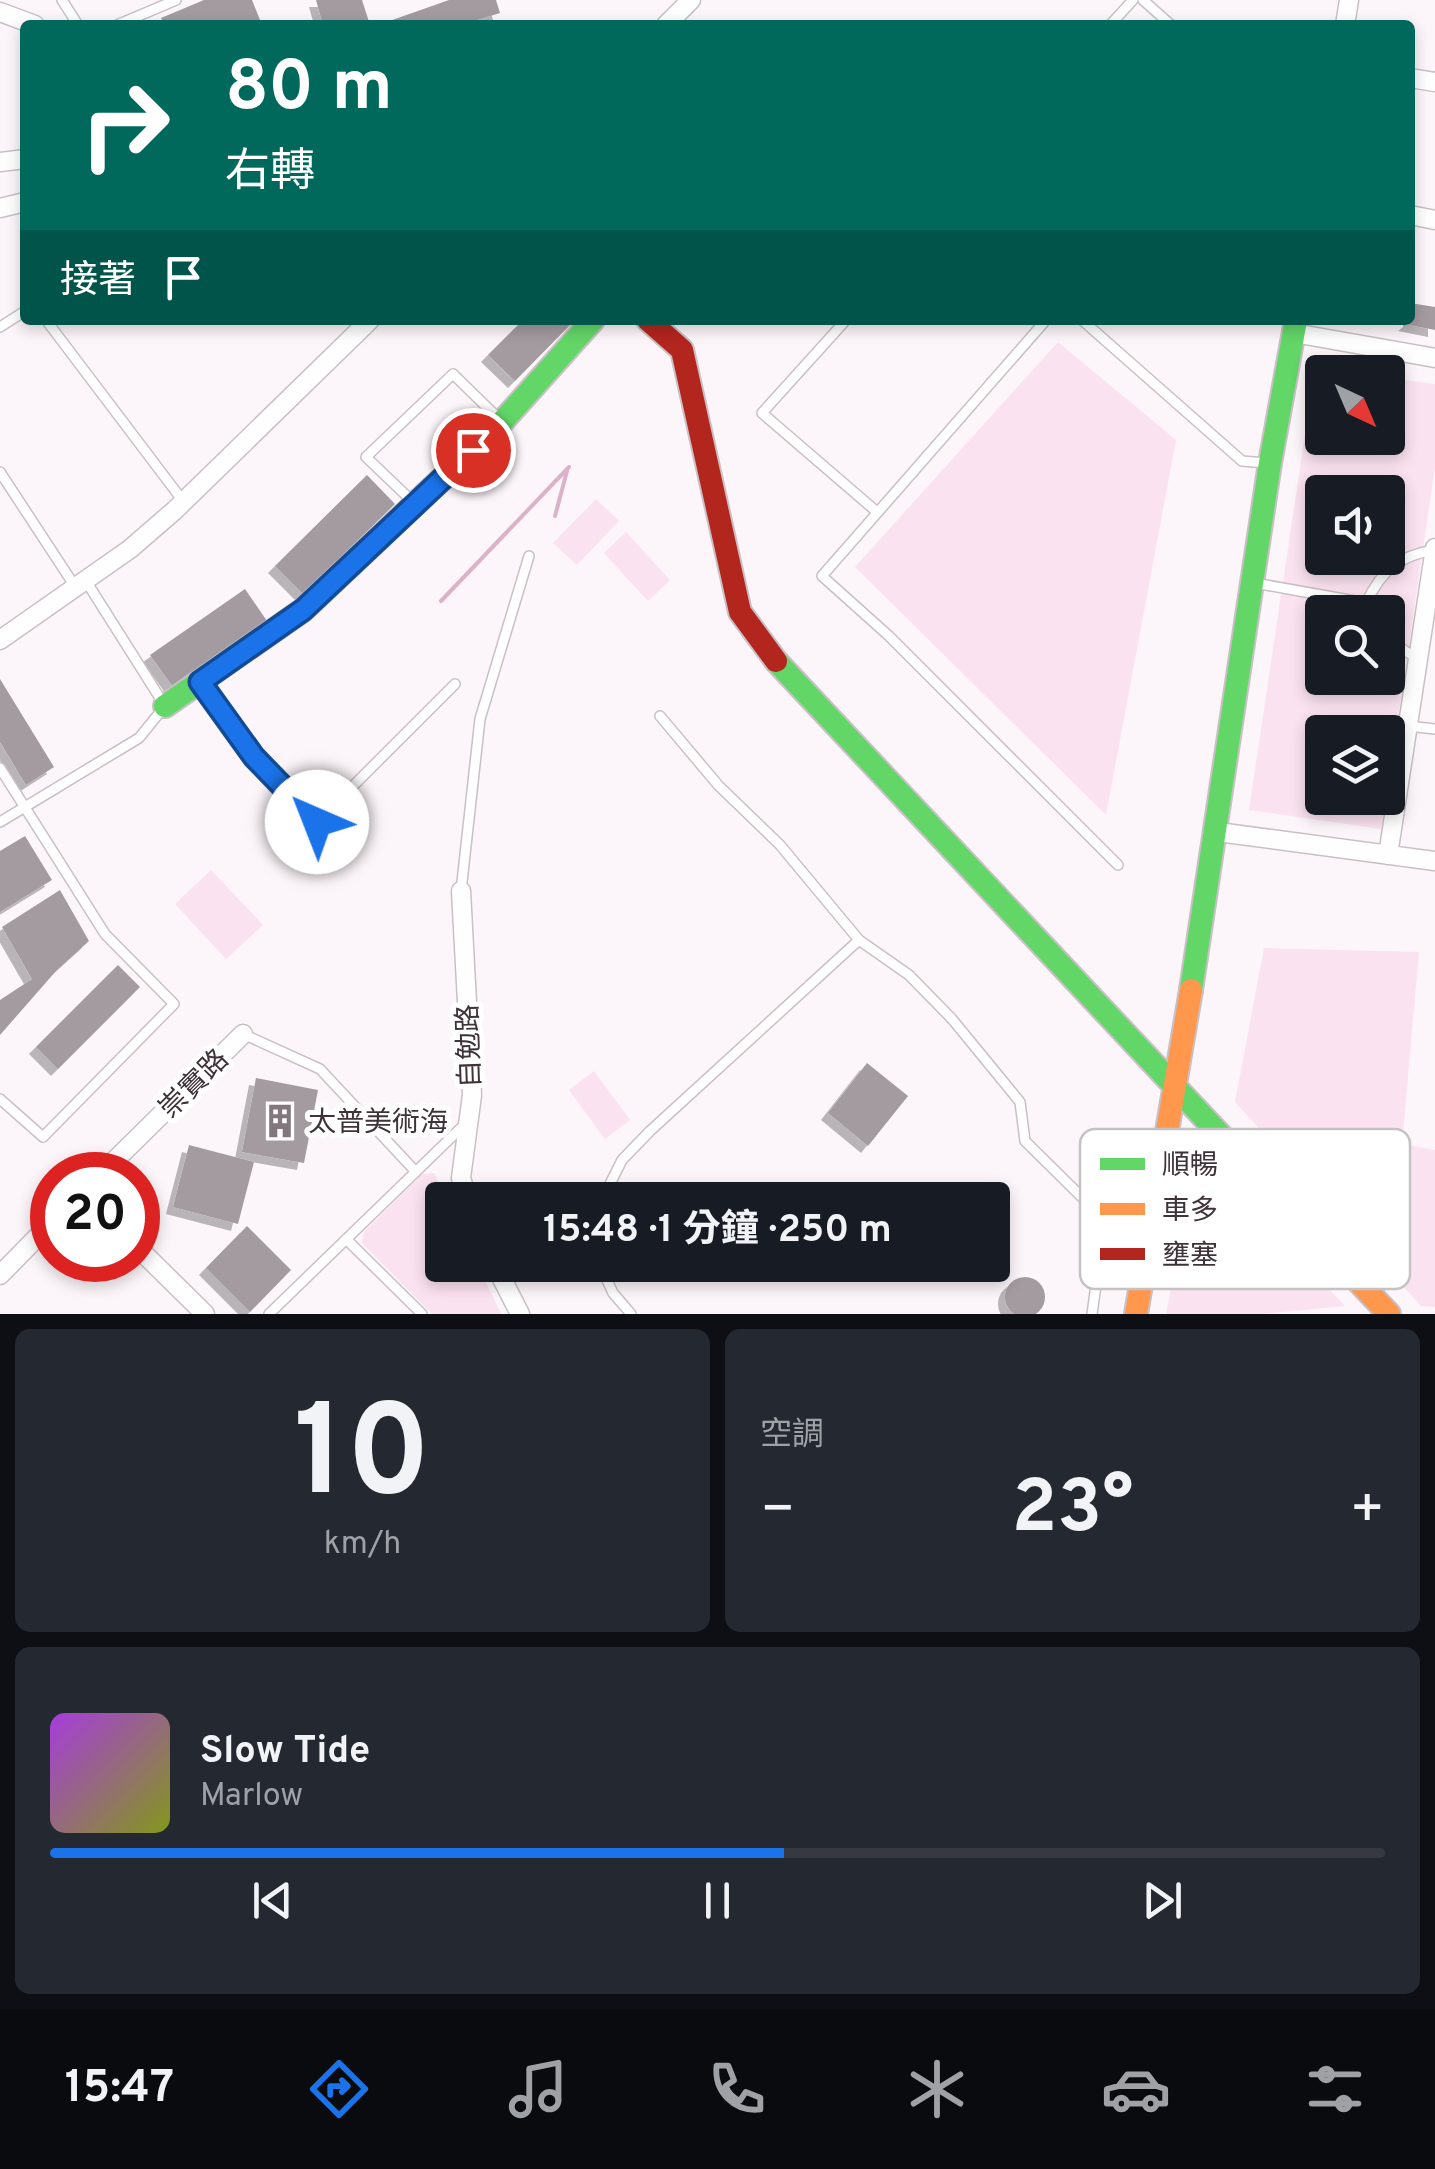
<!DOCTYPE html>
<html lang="zh-TW">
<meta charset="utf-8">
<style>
:root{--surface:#171b24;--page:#242831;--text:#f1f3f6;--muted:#9ea1a6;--line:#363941;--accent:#1a73e8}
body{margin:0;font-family:Overpass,"Noto Sans TC",sans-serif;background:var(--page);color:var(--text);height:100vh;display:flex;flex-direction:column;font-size:38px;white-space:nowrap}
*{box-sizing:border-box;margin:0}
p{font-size:32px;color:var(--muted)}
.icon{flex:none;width:55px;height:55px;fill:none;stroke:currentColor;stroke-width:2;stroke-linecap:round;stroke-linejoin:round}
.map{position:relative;height:1314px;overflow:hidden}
.drawer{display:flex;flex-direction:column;gap:15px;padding:15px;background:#0d0f14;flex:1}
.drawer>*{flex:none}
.banner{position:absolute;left:20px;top:20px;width:1395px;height:305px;border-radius:10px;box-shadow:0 5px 15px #0003;background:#00695c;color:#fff;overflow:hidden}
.needle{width:65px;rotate:136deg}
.controls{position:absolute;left:1305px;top:355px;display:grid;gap:20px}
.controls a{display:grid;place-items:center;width:100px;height:100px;border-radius:10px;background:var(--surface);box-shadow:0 5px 15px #0003;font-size:50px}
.speed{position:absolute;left:30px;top:1152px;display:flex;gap:20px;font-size:50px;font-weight:700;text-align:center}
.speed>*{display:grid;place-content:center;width:130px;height:130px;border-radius:50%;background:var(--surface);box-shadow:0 5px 15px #0003;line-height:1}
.speed .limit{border:15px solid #d22;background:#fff;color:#111}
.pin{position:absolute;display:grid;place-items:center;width:85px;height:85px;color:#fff;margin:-42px;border:5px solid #fff;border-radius:50%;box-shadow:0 2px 10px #0007}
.me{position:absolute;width:110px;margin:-55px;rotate:316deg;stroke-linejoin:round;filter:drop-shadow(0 0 8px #0008)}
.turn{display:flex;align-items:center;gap:35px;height:210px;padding:0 40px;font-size:45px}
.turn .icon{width:130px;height:130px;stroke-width:2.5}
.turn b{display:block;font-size:70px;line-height:85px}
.then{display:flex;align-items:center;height:95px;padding:0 40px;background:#0003;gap:20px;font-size:38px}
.big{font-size:75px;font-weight:700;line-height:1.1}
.drawer .tile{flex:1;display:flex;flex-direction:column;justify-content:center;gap:15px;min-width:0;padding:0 35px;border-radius:15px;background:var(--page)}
.drawer .dial{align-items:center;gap:0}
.dial b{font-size:130px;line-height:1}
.song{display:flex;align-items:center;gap:30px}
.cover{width:120px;height:120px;border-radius:15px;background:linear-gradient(135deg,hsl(280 70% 55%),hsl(70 70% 35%))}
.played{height:10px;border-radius:5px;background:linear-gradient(90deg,var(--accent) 55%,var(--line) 55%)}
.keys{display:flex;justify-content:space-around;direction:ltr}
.heat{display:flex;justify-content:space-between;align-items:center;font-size:55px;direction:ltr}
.drawer .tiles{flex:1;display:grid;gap:15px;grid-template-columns:1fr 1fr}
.tile:last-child{grid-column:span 2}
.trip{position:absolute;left:425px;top:1182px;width:585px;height:100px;border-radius:10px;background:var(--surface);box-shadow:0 5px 15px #0003;font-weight:700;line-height:100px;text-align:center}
.tab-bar{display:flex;height:160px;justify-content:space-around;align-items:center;background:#090b0e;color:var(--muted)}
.tab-bar .icon{width:70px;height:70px}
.tab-bar .active{color:var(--accent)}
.tab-bar b{font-size:45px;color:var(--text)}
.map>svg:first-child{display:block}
.green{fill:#fbe2f0;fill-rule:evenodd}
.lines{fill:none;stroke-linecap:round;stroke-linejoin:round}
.stream{stroke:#dcb2ca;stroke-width:4}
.building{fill:#a49ba0;filter:url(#shadow)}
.lane-casing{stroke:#c9c0c5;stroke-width:12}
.street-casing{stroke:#c9c0c5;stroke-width:21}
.fast-casing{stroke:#c9c0c5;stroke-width:26}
.slow-casing{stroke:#c9c0c5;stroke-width:26}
.jam-casing{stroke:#c9c0c5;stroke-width:26}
.lane{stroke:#fffefe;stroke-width:9}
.street{stroke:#fffefe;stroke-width:18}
.fast{stroke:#63d668;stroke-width:22}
.slow{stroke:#ff974d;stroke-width:22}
.jam{stroke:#b3261e;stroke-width:22}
.route-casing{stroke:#114b97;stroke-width:25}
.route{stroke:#1a73e8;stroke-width:18}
.labels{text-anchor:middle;stroke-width:10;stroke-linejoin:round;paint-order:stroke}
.street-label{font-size:28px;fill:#3f3339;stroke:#fff}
.poi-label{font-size:28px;fill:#3f3339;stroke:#fff;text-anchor:start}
.key{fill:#fff;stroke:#c5c2c4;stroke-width:2.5}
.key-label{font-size:28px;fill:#3f3339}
</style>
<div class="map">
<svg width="1435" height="1314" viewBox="0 0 1435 1314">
<defs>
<filter id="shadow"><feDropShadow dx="-7" dy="7" stdDeviation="0" flood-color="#0004"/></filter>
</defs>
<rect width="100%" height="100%" fill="#fcf5f9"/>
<!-- green -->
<path class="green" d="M1058,342L1176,440L1106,815L855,567Z
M1315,367L1352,372H1322V438H1388V378L1435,384V467L1388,786V732H1322V798H1386L1381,829L1249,810ZM1322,492H1388V558H1322ZM1322,612H1388V678H1322Z
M596,499L619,521L577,565L553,543Z
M626,532L670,580L648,601L604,553Z
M211,870L263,925L226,959L175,904Z
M1264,948L1419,952L1402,1144L1435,1150V1307L1421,1306L1235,1102Z
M594,1071L630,1120L605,1139L569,1090Z
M1199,1153L1345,1306L1261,1314H1166Z
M434,1173L447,1200H442V1265H478L501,1314H432L362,1243L364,1232L422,1174Z"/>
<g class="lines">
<!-- stream -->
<path class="stream" d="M555,516L567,471
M441,601L569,467"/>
</g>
<!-- building -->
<path class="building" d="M204,0H252L262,25H164L161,18Z
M316,0H362L370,25H323Z
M449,0H496L500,13L461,25H378Z
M1410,303L1435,307V330L1405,324L1410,320Z
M523,320H575L515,381L488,355Z
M367,475L395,504L303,594L275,566Z
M245,589L267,621L173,687L150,655Z
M0,679L54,767L26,785L0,742Z
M25,836L52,880L0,912V851Z
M60,890L89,941L56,971L0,1035V1000L32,979L2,927Z
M118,965L140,987L58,1069L36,1047Z
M867,1063L908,1096L868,1146L828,1113Z
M256,1078L318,1090L304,1163L242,1152Z
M189,1145L254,1162L238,1224L173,1207Z
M247,1226L291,1270L250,1312L206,1268Z
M1005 1297a20 20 0 1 1 40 0a20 20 0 1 1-40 0Z"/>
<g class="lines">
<!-- lane casing -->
<g class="lane-casing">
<path id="lane" d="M62,0L78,25
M1143,0L1171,25
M117,25L176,0
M1110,25L1133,0
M46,320L183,501
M846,320L762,413L877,512
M1046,320L822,576L889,636L1118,865
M1082,320L1242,461L1266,463
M0,327L25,311
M0,472L76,588
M412,501L366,457L453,374L500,420
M1255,583L1366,603
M1370,612L1366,603C1382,570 1398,556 1435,550
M1388,640L1418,659
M201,684L255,757L317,822L455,684
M660,716L718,785L780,845L859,940L909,975L952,1019L1020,1102L1025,1141L1105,1220L1092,1314
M1408,726L1435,729
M0,768L105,934L174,1004L43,1137L0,1099
M0,822L139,738L165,706L86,581
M461,891L480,719L529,556
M243,1034L320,1069L416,1172
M602,1200L622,1160L650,1131L859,940
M346,1239L422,1314
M600,1265L613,1293L631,1314
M269,1314L464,1125"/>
</g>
<!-- street casing -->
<g class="street-casing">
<path id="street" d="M0,12L35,25
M666,25L691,0
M1345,25L1349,0
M1410,78L1435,82
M0,162L25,159
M0,208L25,202
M1410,215L1435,220
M1294,333L1435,358
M0,640L130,549L175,510L370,320
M1218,832L1435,861
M1388,855L1435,548
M461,891L472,1095L461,1178L468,1200
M100,1175L243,1034
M138,1248L205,1314
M495,1265L520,1314
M0,1275L52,1222"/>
</g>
<!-- fast casing -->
<g class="fast-casing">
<path id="fast" d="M776,661L1271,1189
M165,706L303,610L502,422L593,320
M1191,990L1270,463L1296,320"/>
</g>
<!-- slow casing -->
<g class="slow-casing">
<path id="slow" d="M1271,1189L1389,1314
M1136,1314L1191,990"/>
</g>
<!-- jam casing -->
<g class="jam-casing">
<path id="jam" d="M648,320L682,350L740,612L776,661"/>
</g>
<!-- lane -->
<use href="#lane" class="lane"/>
<!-- street -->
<use href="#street" class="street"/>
<!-- fast -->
<use href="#fast" class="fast"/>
<!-- slow -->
<use href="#slow" class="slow"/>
<!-- jam -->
<use href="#jam" class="jam"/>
</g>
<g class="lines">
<!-- route casing -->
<g class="route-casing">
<path id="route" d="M317,822L254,757L200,682L303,610L473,450"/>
</g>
<!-- route -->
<use href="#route" class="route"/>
</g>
<!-- icons -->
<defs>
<g id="building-bare" transform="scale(2.7)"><path d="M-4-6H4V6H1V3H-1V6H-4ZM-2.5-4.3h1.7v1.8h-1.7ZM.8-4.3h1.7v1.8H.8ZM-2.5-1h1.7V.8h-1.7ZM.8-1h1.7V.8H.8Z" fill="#81777c" stroke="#fff" stroke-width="2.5" paint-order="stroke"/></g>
</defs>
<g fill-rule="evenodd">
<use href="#building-bare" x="280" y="1121"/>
</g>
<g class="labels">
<!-- street labels -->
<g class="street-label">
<text transform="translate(468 1046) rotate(-92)" y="10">自勉路</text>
<text transform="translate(193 1083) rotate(-45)" y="10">崇實路</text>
</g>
<!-- poi labels -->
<g class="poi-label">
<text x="308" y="1131">太普美術海</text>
</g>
</g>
<!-- legend -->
<rect x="1080" y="1129" width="330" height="160" rx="15" class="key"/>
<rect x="1100" y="1158" width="45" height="12" fill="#63d668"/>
<rect x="1100" y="1203" width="45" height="12" fill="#ff974d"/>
<rect x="1100" y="1248" width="45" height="12" fill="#b3261e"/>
<g class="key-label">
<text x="1162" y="1174">順暢</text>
<text x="1162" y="1219">車多</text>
<text x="1162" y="1264">壅塞</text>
</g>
</svg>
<div class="controls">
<a><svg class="needle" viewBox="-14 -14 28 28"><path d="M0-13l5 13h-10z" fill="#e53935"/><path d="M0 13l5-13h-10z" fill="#9ea1a6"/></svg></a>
<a><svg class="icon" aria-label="sound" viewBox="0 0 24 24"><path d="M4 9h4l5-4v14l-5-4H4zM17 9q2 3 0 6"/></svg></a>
<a><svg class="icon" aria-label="search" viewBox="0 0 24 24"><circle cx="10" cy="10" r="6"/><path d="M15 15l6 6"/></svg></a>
<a><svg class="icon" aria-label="layers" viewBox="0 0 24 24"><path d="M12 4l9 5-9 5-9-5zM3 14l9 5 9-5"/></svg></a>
</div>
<div class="speed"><div class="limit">20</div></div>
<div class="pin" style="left:473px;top:450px;background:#d93025"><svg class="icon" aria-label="arrive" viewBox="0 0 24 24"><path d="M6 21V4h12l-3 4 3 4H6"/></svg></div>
<svg class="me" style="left:317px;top:822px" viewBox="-20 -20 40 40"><circle r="19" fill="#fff"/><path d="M0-13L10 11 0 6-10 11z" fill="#1a73e8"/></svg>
<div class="trip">15:48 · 1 分鐘 · 250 m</div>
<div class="banner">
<div class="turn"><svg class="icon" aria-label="right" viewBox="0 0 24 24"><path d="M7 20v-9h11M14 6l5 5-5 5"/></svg><div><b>80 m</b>右轉</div></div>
<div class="then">接著<svg class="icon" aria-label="arrive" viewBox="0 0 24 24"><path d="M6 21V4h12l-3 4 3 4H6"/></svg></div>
</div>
</div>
<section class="drawer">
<div class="tiles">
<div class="tile dial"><b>10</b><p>km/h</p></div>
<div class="tile"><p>空調</p>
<div class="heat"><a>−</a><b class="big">23°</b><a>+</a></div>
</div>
<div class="tile">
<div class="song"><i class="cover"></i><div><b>Slow Tide</b><p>Marlow</p></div></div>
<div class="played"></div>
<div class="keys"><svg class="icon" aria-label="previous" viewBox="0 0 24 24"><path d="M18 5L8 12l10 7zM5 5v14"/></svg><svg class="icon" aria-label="pause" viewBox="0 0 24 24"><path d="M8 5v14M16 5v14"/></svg><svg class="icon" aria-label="next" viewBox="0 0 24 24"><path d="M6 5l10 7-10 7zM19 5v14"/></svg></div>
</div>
</div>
</section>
<nav class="tab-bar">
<b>15:47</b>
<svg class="icon active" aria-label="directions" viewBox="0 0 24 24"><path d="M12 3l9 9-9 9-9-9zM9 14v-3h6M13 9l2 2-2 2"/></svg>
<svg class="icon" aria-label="music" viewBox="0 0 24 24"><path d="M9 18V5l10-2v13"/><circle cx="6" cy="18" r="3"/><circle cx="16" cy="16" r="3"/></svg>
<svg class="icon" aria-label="phone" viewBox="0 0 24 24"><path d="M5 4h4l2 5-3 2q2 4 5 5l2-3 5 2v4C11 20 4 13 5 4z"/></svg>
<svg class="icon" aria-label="climate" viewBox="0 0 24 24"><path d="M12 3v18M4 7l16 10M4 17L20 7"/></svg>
<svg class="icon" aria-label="car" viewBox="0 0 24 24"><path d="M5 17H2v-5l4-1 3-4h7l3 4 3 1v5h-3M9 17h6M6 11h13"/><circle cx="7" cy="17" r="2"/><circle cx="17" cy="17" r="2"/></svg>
<svg class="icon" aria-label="filters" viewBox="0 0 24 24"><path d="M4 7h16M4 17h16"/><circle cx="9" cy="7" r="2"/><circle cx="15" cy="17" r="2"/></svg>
</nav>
